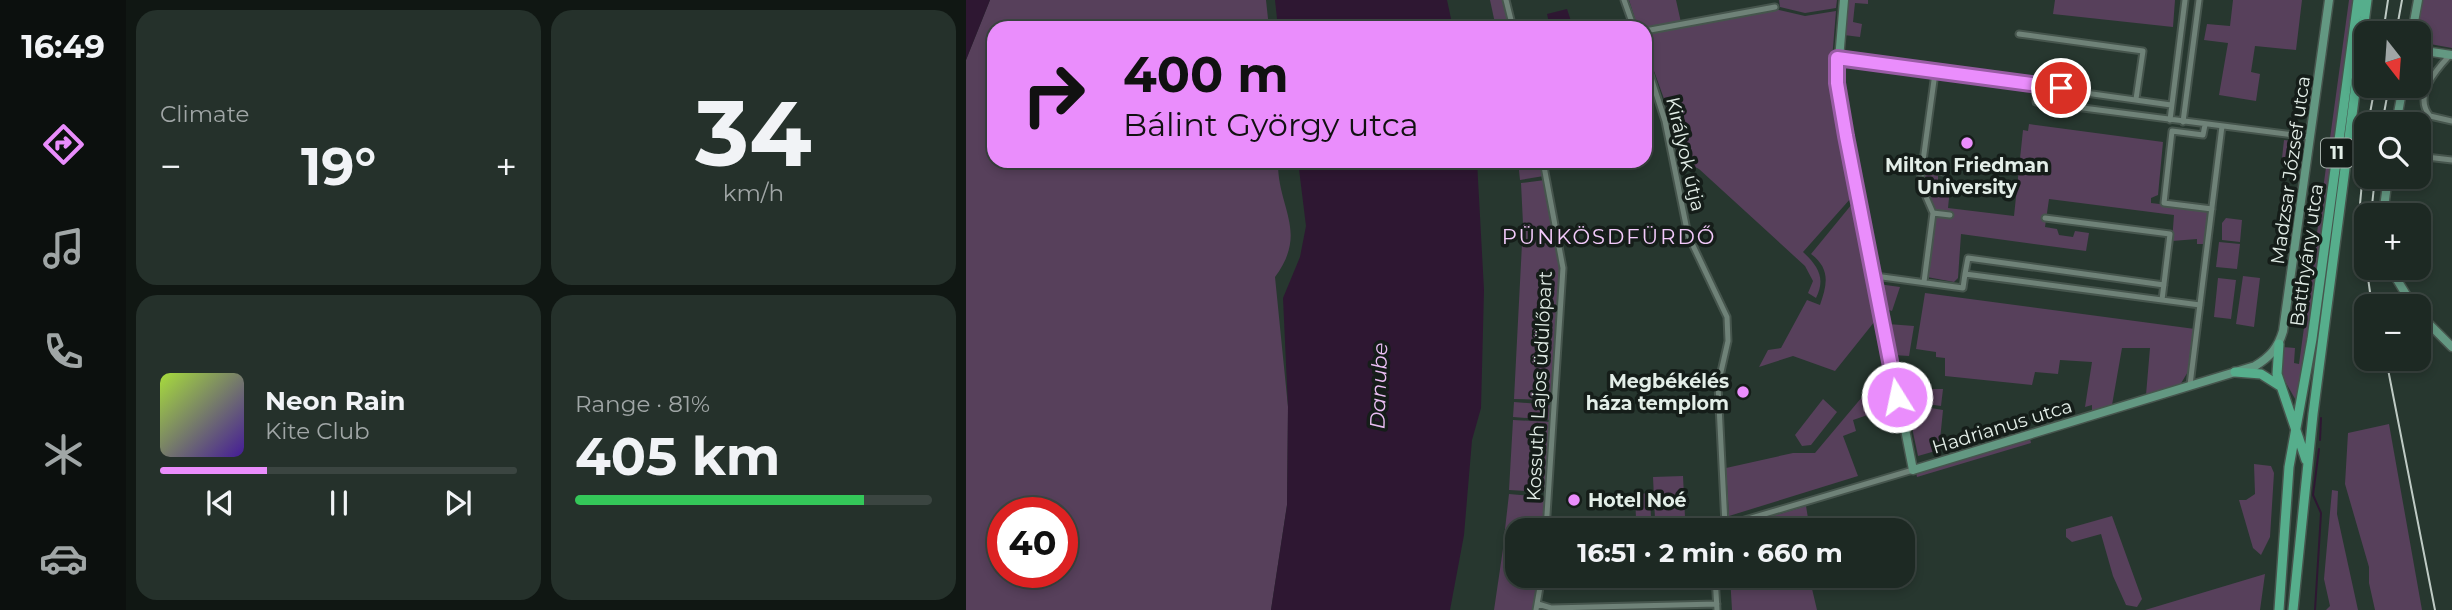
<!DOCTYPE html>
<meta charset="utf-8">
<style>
:root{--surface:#1d2923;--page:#25312b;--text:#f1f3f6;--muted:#a0a6a6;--line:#3b4541;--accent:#ea8dfc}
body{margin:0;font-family:Montserrat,sans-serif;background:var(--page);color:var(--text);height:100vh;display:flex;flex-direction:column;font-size:26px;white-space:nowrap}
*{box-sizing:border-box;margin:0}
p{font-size:23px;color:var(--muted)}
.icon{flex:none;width:38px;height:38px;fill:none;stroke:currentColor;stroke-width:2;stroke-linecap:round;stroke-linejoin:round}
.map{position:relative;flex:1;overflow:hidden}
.details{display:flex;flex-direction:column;gap:10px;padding:10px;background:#101713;width:840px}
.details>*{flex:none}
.guide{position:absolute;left:21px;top:21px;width:665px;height:147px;border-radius:21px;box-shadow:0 4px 10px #0003,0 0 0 2px var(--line);background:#ea8dfc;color:#111;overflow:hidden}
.needle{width:46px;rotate:163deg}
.fabs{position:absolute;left:1388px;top:21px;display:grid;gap:14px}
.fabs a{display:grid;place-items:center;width:77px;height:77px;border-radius:14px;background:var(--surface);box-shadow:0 4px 10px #0003,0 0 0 2px var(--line);font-size:35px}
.speed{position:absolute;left:21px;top:497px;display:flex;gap:14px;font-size:35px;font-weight:700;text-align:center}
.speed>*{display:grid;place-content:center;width:91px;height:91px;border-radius:50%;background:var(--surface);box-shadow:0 4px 10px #0003,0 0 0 2px var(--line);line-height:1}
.speed .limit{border:10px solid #d22;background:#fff;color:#111}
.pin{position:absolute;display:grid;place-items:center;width:60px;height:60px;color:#fff;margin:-30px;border:4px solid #fff;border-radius:50%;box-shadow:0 2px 7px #0007}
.me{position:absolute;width:77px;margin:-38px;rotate:350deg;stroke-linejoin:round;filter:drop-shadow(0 0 5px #0008)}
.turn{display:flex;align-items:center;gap:24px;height:147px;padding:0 21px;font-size:32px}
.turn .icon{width:91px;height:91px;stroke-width:2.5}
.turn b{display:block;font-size:49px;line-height:60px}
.big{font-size:52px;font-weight:700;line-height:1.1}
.details .card{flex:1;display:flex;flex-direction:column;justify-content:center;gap:10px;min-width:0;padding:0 24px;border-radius:21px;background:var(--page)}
.details .dial{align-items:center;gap:0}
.dial b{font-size:91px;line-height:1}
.song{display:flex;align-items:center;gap:21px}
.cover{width:84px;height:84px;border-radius:10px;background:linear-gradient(135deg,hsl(80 70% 55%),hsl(260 70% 35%))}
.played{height:7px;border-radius:4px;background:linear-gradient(90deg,var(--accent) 30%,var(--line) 30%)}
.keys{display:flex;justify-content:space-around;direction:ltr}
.heat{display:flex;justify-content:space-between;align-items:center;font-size:38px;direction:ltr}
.charge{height:10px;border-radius:5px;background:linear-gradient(90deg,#34c759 81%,var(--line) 0)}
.details .tiles{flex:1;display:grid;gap:10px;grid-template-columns:repeat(2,1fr)}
.trip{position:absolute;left:539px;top:518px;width:410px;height:70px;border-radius:21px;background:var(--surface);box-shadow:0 4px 10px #0003,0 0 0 2px var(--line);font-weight:700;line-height:70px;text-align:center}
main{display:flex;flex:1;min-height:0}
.dock{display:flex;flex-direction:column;width:126px;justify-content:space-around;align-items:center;background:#0c100e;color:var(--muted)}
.dock .icon{width:49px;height:49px}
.dock .selected{color:var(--accent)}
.dock b{font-size:32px;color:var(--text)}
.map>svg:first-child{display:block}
.green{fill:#57405b;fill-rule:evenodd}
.water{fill:#2e1732}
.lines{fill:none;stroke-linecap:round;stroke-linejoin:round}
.stream{stroke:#2e1732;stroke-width:2}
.street-casing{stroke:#46554d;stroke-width:9}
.secondary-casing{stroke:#46554d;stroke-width:11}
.primary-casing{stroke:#46554d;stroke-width:12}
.street{stroke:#6f8278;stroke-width:5}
.secondary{stroke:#639882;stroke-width:8}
.primary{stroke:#56ae8c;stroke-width:9}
.tram{stroke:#bfcbc5;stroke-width:2}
.route-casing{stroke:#985ca4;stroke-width:18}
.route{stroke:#ea8dfc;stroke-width:12}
.poi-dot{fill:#ea8dfc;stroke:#151d19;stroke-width:2.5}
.labels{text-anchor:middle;stroke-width:7;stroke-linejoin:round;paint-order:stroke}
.shield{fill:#151d19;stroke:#a5afaa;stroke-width:2}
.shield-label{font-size:18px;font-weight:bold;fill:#e3eee8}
.street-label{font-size:19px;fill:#e3eee8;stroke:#151d19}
.poi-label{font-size:19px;font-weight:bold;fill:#e3eee8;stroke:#151d19}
.neighbourhood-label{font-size:21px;letter-spacing:2px;fill:#f3cafb;stroke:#151d19}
.water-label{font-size:21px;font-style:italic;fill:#eabdf3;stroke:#151d19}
</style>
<main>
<nav class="dock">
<b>16:49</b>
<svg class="icon selected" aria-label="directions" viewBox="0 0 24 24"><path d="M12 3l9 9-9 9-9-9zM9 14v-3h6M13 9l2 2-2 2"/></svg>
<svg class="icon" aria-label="music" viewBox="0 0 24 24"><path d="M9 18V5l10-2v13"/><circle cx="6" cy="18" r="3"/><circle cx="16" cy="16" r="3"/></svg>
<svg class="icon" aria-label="phone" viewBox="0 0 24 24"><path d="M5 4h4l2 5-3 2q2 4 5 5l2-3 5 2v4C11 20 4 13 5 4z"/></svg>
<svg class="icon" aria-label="climate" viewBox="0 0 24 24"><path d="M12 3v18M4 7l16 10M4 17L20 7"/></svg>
<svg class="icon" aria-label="car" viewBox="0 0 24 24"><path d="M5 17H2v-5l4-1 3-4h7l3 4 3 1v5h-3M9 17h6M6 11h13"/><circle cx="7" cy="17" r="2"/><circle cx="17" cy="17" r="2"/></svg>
</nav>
<section class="details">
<div class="tiles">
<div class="card"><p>Climate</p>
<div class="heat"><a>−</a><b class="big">19°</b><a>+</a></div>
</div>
<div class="card dial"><b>34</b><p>km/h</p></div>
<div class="card">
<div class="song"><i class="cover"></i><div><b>Neon Rain</b><p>Kite Club</p></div></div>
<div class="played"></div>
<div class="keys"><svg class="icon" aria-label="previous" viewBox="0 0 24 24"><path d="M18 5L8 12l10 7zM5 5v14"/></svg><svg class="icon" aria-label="pause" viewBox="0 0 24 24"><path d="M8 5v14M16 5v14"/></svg><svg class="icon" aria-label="next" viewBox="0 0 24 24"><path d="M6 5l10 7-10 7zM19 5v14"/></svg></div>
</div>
<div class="card"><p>Range · 81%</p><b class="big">405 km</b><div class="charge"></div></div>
</div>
</section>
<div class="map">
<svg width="1486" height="610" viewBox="0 0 1486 610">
<rect width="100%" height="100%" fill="#27372f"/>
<!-- green -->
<path class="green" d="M24,0H300L303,28H28V161H312C311,208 343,231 309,277L322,407L321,505L305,610H0V60ZM37,513H96V572H37Z
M524,0H538L544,28H530Z
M663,0H710L716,27L809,9L839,16L870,11L864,84L885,198L837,252C852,266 860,278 850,298L842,293L847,281L839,266L733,169L712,158L706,121L679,46V28H672Z
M813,0H871L870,8L839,13L814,7Z
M883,0H902V4L889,3L887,22L896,24L894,37L878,35Z
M1089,0H1209L1207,27L1087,14Z
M1267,0H1336L1330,50L1289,46L1285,72L1294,74L1290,101L1253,95L1262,43L1238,40L1241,24L1264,26Z
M1383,0H1387L1332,404L1316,376L1317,347L1329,348L1328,363L1333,364Z
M1455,0H1486V48L1453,42L1450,32Z
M1063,124L1197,142L1192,195L1185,198V203L1243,210L1240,244H1231V239L1206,241L1208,215L1083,199L1079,227L1091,229L1093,235L1107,237L1109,231L1123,233L1120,251L995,234L992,278L988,282L961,277C963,264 972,222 969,211C966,199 951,186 961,171L972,173V185L984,188L982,208L1048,216L1057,130L1062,131Z
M1318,140L1342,143L1340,161L1316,158Z
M552,161H575L578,176L554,180Z
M579,180L594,262L587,400L548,399L557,224L555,183Z
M886,204L909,321L869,371L827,356L793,367L802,350L815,348L841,300L854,305C861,285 865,269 845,254Z
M1260,218L1276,220L1274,242L1256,240V223Z
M1253,242L1274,244L1271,269L1250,267Z
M1277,276L1294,278L1288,327L1270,324Z
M1252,278L1270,280L1265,319L1248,317Z
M912,284L934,287L926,311L917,308Z
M959,293L1229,329L1223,370L1214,385L1180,395L1184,348H1156L1146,405L1126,411V405L1119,407L1126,362L1094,360L1092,374L1069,372L1066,385L979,376V358L970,357V352L950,349Z
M922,324L948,326L943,356L927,355Z
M912,378L919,381L921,394L911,397L913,406L921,405L922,408L887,420L890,431L877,436L892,476L763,516L760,468L827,453H849Z
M936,381H944V389H977L975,406L940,401Z
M857,399L871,412L845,445L836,446L829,435Z
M548,402L586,405L585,420L547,417Z
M941,404L977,410L973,450L952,456Z
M547,420L585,422L580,492L543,490Z
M1423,424L1456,610H1409L1403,583V567L1379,484L1382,433Z
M1064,438L1065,443L951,477L950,472Z
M1288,464L1305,466L1308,473L1304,537L1295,555L1287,548L1273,500H1280L1289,494Z
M717,476L719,517L689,519L687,477Z
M1366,490L1372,491L1371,514L1392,610H1360L1364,606L1358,579Z
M684,493L685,518L670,519L669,494Z
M543,494L580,497L578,530H551V540L538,538Z
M840,506L844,530H766L767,528Z
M1146,516L1176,599L1171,607L1160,605L1147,576L1135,534L1106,542L1100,537V529Z
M538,542L551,543V576H574L568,610H528Z
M1299,574L1294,610H1179Z
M764,576H843L851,610H766Z"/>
<!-- water -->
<path class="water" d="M0,0H24L0,60Z
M309,0H481L487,28H312Z
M601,9L605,21L584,27L581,14Z
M332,161H511L518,290L515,408L506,440L498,535L484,610H305L321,505L322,407L317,298L334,257L340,226Z"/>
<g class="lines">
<!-- stream -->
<path class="stream" d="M1354,440L1355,418
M1349,610L1355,513L1347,495L1353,449"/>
<!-- street casing -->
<g class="street-casing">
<path id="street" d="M540,0L547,28
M658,0L668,28
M679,31L809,7
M1053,34L1177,51L1170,99
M1484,55C1470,70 1447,96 1464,116L1486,121
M871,58L1205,105
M679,59L699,121L722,235L761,317L762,341L752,385L759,525
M1071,84L1070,102L1344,137
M1204,120L1219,0
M1217,122L1233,0
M1239,125L1237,135L1206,131L1198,203L1246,209
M1452,156L1486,160
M577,161L597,268L580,530
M956,169L978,172
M967,213L984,215
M1079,218L1204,234L1196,300
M999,274L1002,258L1198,285
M909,276L997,288L999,274L1234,305
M958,282L967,213L954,183L969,73
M1224,385L1256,126
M745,530L947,470
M749,576L751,610
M572,604L585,608L751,604
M570,610L576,576"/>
</g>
<!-- secondary casing -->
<g class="secondary-casing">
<path id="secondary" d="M878,0L871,83L947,470L1289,366C1304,357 1312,348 1317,331L1363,0
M1446,33L1452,0
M1452,50L1486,55
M1430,124L1437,86
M1417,215L1422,177
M1424,268L1447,306
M1452,313L1486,347"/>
</g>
<!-- primary casing -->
<g class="primary-casing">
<path id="primary" d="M1313,344L1311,374L1340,460
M1269,372L1295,374L1314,386
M1313,610L1323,467L1346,339L1392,0
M1327,610L1347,414L1401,0"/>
</g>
<!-- street -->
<use href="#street" class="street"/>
<!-- secondary -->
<use href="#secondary" class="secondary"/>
<!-- primary -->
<use href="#primary" class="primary"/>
<!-- tram -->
<path class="tram" d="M1417,33L1422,0
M1430,33L1436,0
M1402,124L1409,86
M1416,124L1423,86
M1400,139L1393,215L1406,306
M1405,215L1409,177
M1420,359L1469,610"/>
</g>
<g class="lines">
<!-- route casing -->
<g class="route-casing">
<path id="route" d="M931,397L880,136L871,83V58L1095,88"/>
</g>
<!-- route -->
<use href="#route" class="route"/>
</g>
<!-- markers -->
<g class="poi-dot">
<circle cx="1001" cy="143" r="7"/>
<circle cx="777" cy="392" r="7"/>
<circle cx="608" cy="500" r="7"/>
</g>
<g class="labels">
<!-- shield labels -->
<rect class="shield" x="1355" y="138.5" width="32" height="29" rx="5"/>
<g class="shield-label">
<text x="1371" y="159">11</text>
</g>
<!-- street labels -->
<g class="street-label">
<text transform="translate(720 154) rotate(77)" y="7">Királyok útja</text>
<text transform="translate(1324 170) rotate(-82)" y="7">Madzsar József utca</text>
<text transform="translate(1340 255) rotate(-82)" y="7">Batthyány utca</text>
<text transform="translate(573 386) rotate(-87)" y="7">Kossuth Lajos üdülőpart</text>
<text transform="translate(1036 426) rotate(-17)" y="7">Hadrianus utca</text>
</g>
<!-- poi labels -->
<g class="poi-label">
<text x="1001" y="172">Milton Friedman<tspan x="1001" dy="22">University</tspan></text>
<text x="763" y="388" text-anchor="end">Megbékélés<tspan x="763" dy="22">háza templom</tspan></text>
<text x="622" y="507" text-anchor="start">Hotel Noé</text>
</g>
<!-- neighbourhood labels -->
<g class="neighbourhood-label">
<text x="643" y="244">PÜNKÖSDFÜRDŐ</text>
</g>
<!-- water labels -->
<g class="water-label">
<text transform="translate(413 386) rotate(-88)" y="7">Danube</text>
</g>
</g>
</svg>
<div class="fabs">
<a><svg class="needle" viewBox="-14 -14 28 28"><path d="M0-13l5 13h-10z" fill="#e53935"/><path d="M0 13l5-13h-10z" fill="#a0a6a6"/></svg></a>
<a><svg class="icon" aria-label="search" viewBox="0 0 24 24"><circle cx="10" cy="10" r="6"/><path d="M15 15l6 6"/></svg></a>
<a>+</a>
<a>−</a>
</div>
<div class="speed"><div class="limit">40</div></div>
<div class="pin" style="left:1095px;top:88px;background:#d93025"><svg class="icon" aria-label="arrive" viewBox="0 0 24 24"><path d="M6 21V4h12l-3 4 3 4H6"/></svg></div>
<svg class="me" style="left:931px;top:397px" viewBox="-20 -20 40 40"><circle r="17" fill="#ea8dfc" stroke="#fff" stroke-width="3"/><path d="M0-11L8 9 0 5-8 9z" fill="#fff"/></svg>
<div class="trip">16:51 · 2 min · 660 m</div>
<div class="guide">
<div class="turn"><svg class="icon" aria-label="right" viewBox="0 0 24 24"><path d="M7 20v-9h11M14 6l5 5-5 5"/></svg><div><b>400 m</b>Bálint György utca</div></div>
</div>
</div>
</main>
